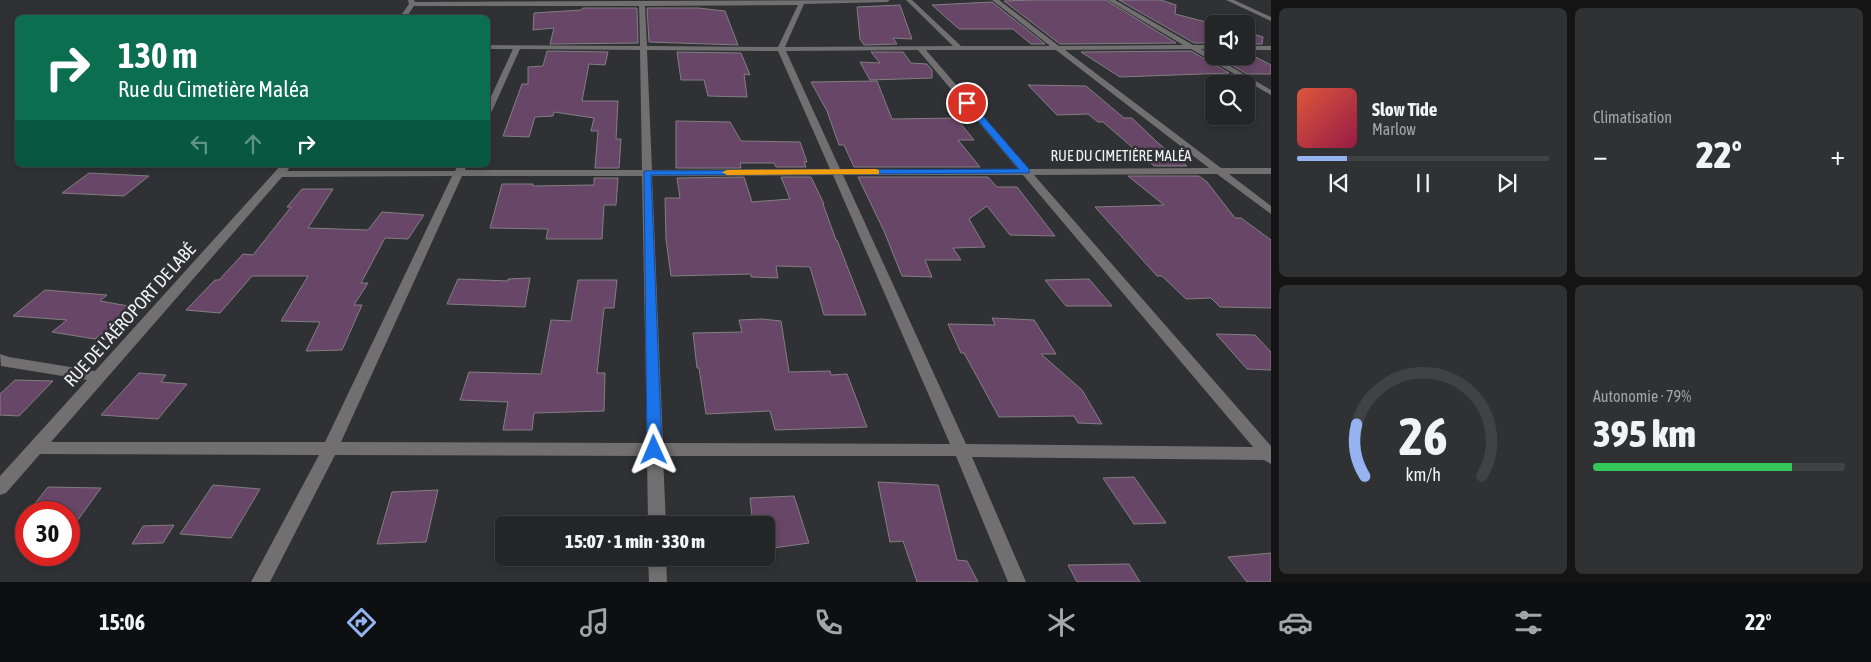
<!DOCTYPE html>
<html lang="fr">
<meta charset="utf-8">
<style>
:root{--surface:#242527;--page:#303133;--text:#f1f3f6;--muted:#a3a5a7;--line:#414244;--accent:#95b2f1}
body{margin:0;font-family:"Asap Condensed",sans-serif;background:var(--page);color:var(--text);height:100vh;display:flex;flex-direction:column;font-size:19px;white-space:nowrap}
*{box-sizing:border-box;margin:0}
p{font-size:16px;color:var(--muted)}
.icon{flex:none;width:28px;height:28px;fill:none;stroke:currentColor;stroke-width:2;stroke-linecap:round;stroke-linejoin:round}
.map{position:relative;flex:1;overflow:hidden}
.details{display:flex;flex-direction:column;gap:8px;padding:8px;background:#141415;width:600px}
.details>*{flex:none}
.guide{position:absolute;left:15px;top:15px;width:475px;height:152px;border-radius:8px;box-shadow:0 2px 8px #0003,0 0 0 1px var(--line);background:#0b6e4f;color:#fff;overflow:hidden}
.tools{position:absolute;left:1205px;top:15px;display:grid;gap:10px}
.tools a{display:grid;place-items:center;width:50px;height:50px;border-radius:8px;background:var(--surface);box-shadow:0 2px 8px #0003,0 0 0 1px var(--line);font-size:25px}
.speed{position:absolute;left:15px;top:501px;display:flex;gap:10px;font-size:25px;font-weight:700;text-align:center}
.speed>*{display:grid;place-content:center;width:65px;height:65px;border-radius:50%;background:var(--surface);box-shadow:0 2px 8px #0003,0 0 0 1px var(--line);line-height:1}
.speed .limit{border:8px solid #d22;background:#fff;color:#111}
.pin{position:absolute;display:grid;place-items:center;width:42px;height:42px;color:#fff;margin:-21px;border:2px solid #fff;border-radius:50%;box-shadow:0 1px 5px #0007}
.me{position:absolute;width:55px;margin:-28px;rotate:359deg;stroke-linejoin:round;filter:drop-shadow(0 0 4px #0008)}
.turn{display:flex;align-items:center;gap:18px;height:105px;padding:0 20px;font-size:22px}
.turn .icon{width:65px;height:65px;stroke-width:2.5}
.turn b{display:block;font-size:35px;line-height:42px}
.lanes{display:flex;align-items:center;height:48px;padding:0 20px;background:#0003;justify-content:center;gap:25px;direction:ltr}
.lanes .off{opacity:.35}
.big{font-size:38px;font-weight:800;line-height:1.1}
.details .widget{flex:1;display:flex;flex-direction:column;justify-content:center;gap:8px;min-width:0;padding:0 18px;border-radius:8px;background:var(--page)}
.details .dial{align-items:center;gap:0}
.dial svg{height:130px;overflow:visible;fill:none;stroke:var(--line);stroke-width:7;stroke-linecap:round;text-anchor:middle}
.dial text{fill:var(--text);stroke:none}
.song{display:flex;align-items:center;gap:15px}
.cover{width:60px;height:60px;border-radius:8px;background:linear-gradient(135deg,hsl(10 70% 55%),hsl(340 70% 35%))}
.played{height:5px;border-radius:2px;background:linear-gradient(90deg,var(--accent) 20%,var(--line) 20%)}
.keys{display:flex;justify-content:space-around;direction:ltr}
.heat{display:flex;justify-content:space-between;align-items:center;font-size:28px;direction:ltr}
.charge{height:8px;border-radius:4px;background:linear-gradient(90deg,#34c759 79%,var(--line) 0)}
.details .tiles{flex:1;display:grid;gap:8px;grid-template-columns:repeat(2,1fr)}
.trip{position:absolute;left:495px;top:516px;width:280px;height:50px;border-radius:8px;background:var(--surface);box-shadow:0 2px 8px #0003,0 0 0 1px var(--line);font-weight:800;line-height:50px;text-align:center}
.tabs{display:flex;height:80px;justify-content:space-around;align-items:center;background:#0e0f10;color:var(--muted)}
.tabs .icon{width:35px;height:35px}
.tabs .on{color:var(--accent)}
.tabs b{font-size:22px;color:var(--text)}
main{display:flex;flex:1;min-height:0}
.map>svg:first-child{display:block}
.building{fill:#684667;stroke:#827f82}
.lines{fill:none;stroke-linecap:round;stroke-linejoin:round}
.minor{fill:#716f70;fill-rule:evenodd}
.route{fill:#1a73e8;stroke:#114b97}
.slow{fill:#f59e0b}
.labels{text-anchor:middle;stroke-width:5;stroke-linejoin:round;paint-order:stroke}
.far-street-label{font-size:15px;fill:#f1f2f4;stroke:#303134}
.street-label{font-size:18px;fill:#f1f2f4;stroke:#303134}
</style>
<main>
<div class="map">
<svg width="1271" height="582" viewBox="0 0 1271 582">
<rect width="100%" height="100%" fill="#303134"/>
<!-- building -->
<path class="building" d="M1031,0H1106L1176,43L1060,44L1004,1Z
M1119,0H1161L1176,5L1175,14L1214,24V43H1194Z
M992,2L1045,44H1031L1013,29H959L932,5Z
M900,5L912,39L893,38L897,44L864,45L860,39L857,7Z
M583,8H637L638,43L550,44L554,28L533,30L534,13L581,10Z
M647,8H698L725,11L738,45L649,42Z
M1246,32L1263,37L1262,44H1246Z
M547,51L608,52L605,65L589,64L582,101H618L616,139H621L619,168H595L598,131H591L594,118L554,112L553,116L535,117L529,137L503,136L522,84H528V67L543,66Z
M1191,51L1229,73L1120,77L1081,52Z
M677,52L741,53L750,75L744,74L747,97L708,96L704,80H681Z
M871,52H903L911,63L927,64L932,70V78L870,80L860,62L880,63Z
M1246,52L1271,65V74H1247L1217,56H1246Z
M877,81L892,119L956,118L974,140H958L980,167H854L844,145H839L827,111L811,82Z
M1028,85L1086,86L1124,118H1132L1158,143L1187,166H1154L1103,122H1098L1088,114L1057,115Z
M676,121L730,122L741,141L800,142L807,162H804L806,167H776L774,163H740L741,168H676Z
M89,173L149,176L124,196L62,193Z
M1128,176H1199L1207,182L1235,218H1241L1271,240V308L1220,307L1211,298L1186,299L1162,276H1157L1095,207L1164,205Z
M744,177L752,202L790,199L781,177H811L824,204H823L836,240H837L866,315H824L810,267L776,266L778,278L751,277V274L671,276L666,239L665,198H680L677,178Z
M858,177H988L997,187H1017L1055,236L1010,235L987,206L969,219L985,247L953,248L961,260H925L932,277L902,276L884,231Z
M594,178H618L616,205H604L602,239H546L548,229L490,228L502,184H533V186L594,185Z
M302,189H333L308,228L368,230L382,212L424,215L408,239L385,238L361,283H368L354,305H362L342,350L306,351L320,322L281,321L308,276H252L220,313L186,310L215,280H219L243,254L253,255L291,207H287Z
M530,278L525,307L447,304L458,279L508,281V279Z
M1089,279L1112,306H1066L1045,280Z
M578,280H617L614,308H604L597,373H605L604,411L534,413L532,430H503L508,402L460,400L469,372L541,374L551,320L571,321Z
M45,290L107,295L100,301L134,307L95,339L52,332L67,320L13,316Z
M992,318L1034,320L1056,354H1041L1082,390L1102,424L1078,423L1074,416L999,417L964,353H961L948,324L995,325Z
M762,319L781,321L789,372L830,371L831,375L847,374L867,427L775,430L770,411L706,414L699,368H697L693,333L742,332L739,320Z
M1216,334L1255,335L1271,352V370L1247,369Z
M139,373L166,375L161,382L187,384L158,419L101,415Z
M15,380L53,381L19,416L0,415V394Z
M1134,477L1166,523L1134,524L1103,478Z
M878,482L938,485L957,560L967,561L978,582H917L903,541L890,542Z
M213,485L260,489L231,538L180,534Z
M48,487L101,488L69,532V512H28Z
M438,490L426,542L377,544L392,492Z
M794,496L809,543L766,549V525H753L750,498Z
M174,525L163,543L132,544L143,526Z
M1271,553V582H1247L1228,557Z
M1129,564L1140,582H1077L1068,565Z"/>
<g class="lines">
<!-- minor -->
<path class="minor" d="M408,0H414L415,2L890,0L887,2L804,4L785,47L953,46L906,0H912L961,46H1050L992,0H999L1059,46L1183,45L1108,0H1115L1193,45H1214V49H1201L1271,90V95L1191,49L1065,50L1221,168H1271V174H1229L1271,206V214L1217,174L1034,175L1271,446V464L1264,460L972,457L1026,582H1008L956,456H663L666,525H648L647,456L335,455L270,582H251L319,455L40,454L6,493L0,495V476L87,380L1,366L0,354L9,357L95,371L281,165H288L290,167L287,171H455L458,165H466L465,170H642L640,50L520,49L492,111L488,113V103L513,49H488V45L640,46L639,6H414L406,18H399L409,4ZM798,5L778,47L647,46L645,6ZM647,50L778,51L830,169L652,170ZM918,50L1018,169H840L786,51ZM926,50H1056L1209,168L1029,169ZM833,175L950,444L663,443L652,176ZM843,175H1023L1253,447L966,444ZM452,176L325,442H51L282,177ZM462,176H642L647,443L341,442Z
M1226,0H1234L1271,17V21Z
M1246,46H1271V50H1246Z
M648,558H666L667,582H649Z"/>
</g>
<!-- route -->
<path class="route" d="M965,101H970L1029,169V173L651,175L662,450L660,454L654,455L649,454L647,450L644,171L1019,169L965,105Z"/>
<!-- slow -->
<path class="slow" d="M876,169L879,170V174L727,175L722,172L727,170Z"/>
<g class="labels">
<!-- far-street labels -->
<g class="far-street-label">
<text x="1121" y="161">RUE DU CIMETIÈRE MALÉA</text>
</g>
<!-- street labels -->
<g class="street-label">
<text transform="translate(130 315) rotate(-48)" y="6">RUE DE L'AÉROPORT DE LABÉ</text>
</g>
</g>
</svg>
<div class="tools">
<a><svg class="icon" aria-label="sound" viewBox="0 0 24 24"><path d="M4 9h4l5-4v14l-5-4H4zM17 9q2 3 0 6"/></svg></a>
<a><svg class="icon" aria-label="search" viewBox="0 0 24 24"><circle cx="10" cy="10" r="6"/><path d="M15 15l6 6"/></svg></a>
</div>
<div class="speed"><div class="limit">30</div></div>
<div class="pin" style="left:967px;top:103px;background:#d93025"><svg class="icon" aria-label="arrive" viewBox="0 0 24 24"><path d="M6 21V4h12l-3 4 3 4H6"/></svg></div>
<svg class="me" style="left:654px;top:450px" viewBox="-20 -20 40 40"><path d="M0-17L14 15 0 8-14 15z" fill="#1a73e8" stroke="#fff" stroke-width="4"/></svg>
<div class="trip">15:07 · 1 min · 330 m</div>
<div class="guide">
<div class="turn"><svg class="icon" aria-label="right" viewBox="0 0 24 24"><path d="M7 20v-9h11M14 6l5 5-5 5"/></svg><div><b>130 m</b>Rue du Cimetière Maléa</div></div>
<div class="lanes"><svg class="icon off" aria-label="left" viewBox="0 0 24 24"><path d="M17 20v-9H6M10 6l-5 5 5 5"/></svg><svg class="icon off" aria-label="ahead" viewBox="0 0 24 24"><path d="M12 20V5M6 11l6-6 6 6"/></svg><svg class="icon" aria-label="right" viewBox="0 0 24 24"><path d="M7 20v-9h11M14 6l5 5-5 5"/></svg></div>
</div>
</div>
<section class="details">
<div class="tiles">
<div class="widget">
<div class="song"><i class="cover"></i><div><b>Slow Tide</b><p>Marlow</p></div></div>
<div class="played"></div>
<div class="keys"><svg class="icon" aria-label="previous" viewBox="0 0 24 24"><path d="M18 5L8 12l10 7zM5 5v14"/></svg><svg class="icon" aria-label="pause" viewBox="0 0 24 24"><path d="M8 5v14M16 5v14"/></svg><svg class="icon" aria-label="next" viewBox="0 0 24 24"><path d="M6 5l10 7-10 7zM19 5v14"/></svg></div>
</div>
<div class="widget"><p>Climatisation</p>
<div class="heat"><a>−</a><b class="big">22°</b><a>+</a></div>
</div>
<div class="widget dial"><svg viewBox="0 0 100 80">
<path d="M14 69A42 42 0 1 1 86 69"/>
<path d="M14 69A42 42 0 0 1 9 37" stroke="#95b2f1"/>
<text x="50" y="56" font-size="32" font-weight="700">26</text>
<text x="50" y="72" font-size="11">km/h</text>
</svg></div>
<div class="widget"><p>Autonomie · 79%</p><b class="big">395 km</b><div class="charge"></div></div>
</div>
</section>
</main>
<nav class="tabs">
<b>15:06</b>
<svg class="icon on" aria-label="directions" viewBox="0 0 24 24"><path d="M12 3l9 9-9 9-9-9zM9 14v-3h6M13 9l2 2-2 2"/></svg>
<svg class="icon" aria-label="music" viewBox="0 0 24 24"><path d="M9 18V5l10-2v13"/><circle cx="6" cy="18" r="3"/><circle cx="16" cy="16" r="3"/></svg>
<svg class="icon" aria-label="phone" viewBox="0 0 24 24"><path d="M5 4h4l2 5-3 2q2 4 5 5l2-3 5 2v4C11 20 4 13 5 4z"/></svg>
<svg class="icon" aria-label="climate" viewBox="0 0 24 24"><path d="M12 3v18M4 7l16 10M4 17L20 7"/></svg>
<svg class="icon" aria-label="car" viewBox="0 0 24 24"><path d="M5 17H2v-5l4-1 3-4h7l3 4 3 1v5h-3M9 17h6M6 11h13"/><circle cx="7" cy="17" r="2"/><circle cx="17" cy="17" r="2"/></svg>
<svg class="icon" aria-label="filters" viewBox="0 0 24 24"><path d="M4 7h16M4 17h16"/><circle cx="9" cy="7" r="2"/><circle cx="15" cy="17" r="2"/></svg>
<b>22°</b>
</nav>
